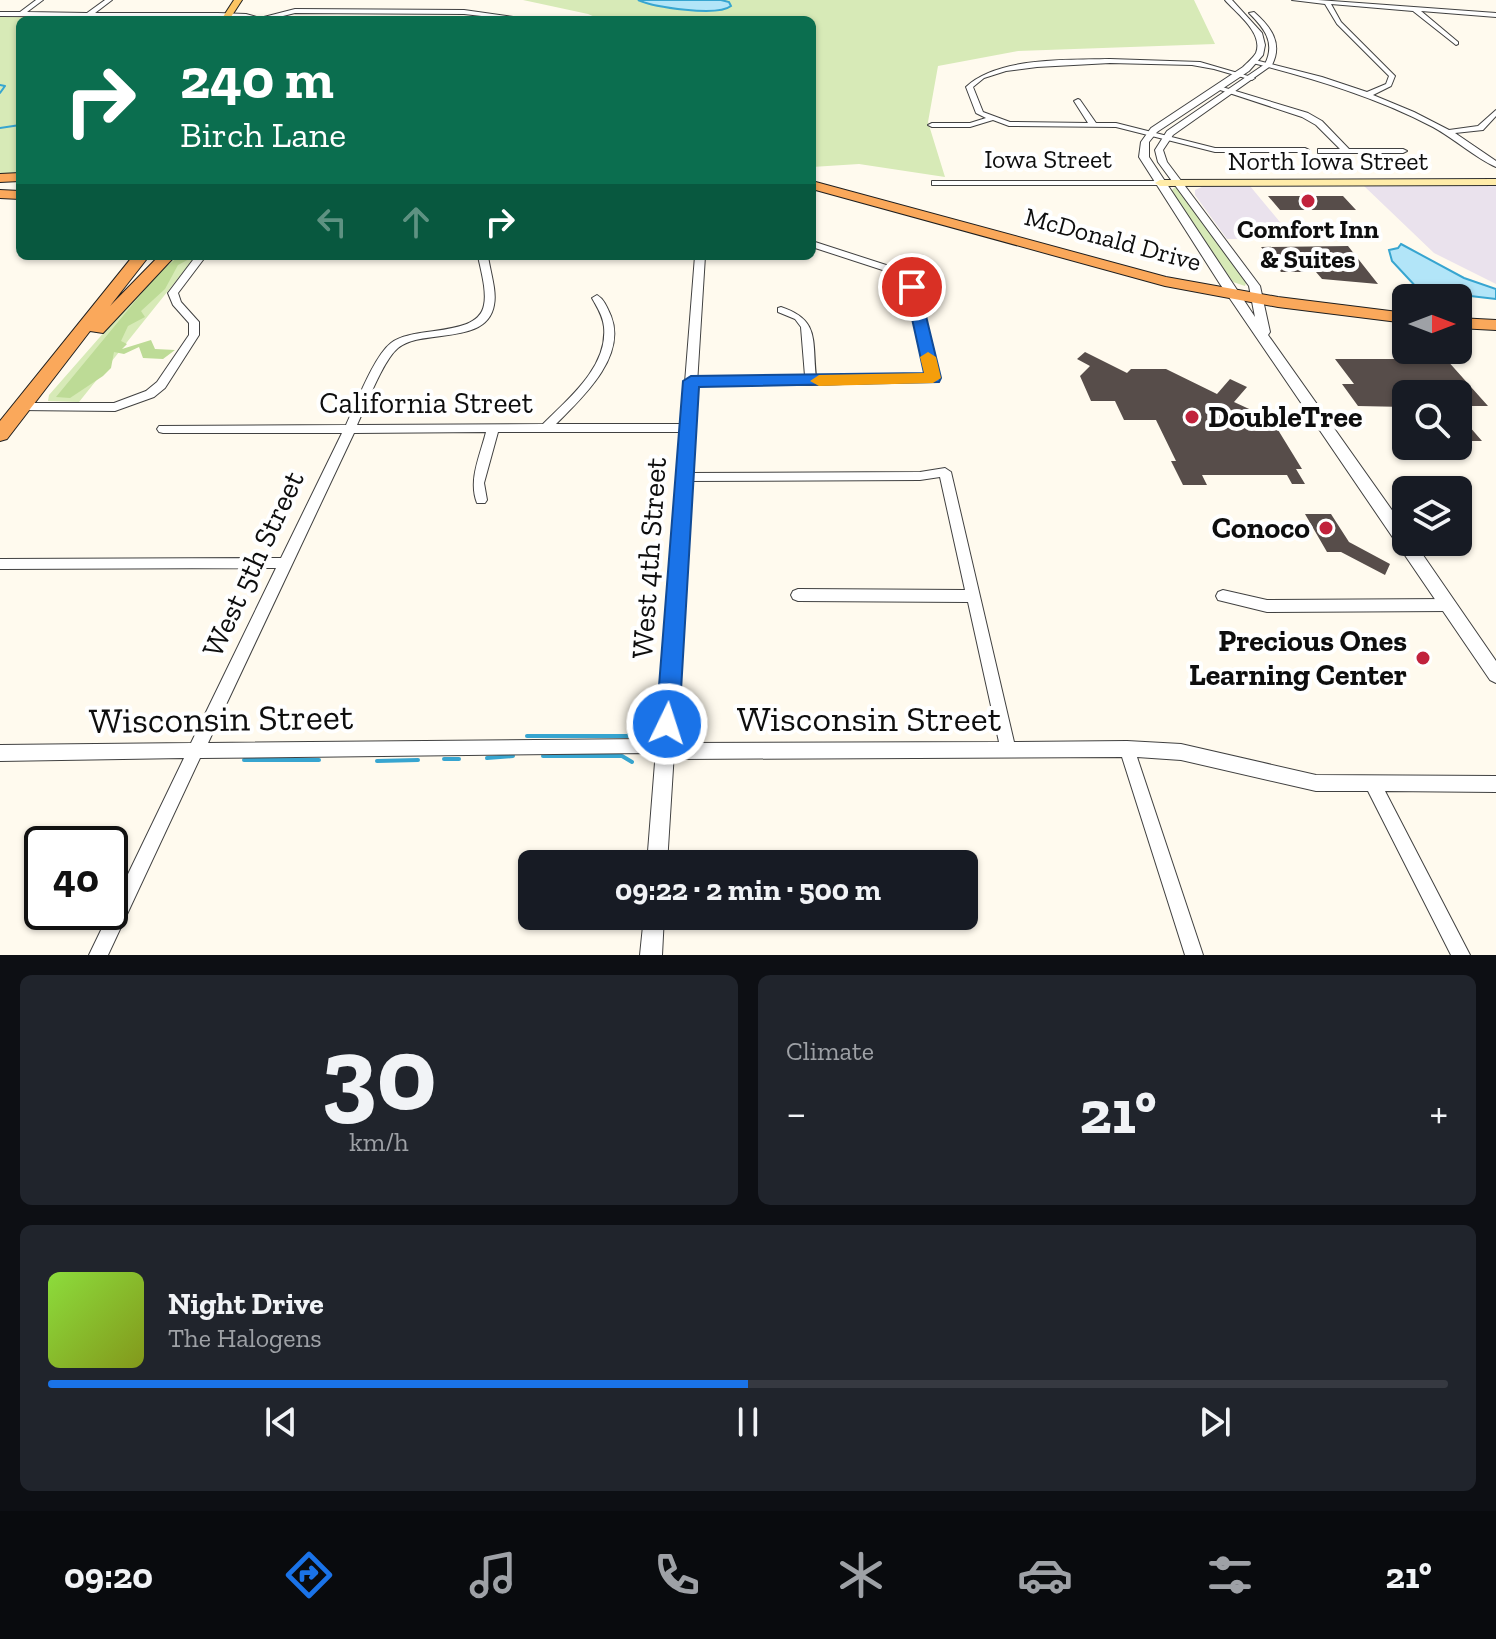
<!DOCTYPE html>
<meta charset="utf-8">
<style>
:root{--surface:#171b24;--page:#20242c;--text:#f1f3f6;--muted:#9ea1a6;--line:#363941;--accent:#1a73e8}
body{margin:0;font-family:"Zilla Slab",serif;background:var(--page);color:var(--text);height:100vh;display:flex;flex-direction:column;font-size:30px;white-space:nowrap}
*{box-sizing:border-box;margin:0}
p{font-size:26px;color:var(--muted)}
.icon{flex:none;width:44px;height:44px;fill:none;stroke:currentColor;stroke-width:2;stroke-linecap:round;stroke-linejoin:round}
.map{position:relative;height:955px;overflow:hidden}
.side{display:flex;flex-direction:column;gap:20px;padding:20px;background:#0d0f14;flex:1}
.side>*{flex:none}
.banner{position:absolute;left:16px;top:16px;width:800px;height:244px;border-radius:12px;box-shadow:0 2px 6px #0004;background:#0b6e4f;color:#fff;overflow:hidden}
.needle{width:52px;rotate:90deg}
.buttons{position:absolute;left:1392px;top:284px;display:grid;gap:16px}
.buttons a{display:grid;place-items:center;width:80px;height:80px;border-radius:12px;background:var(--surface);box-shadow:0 2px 6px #0004;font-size:40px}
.speed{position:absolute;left:24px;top:826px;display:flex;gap:16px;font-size:40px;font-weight:700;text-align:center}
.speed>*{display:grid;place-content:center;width:104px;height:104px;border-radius:50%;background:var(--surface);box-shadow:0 2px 6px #0004;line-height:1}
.speed .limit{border:4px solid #111;border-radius:12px;background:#fff;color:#111}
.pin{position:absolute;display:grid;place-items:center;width:68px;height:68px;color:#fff;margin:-34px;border:4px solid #fff;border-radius:50%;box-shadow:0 2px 8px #0007}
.me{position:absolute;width:88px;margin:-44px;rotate:4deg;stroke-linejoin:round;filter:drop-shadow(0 0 6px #0008)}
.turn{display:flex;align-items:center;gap:28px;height:168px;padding:0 32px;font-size:36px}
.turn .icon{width:104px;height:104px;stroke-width:2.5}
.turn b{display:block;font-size:56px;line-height:68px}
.lanes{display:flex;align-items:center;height:76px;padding:0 32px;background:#0003;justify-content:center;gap:40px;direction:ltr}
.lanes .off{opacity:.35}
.big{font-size:60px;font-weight:800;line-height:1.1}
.side .tile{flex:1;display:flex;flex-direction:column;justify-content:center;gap:12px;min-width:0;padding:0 28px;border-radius:12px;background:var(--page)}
.side .dial{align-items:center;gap:0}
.dial b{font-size:104px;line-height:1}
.song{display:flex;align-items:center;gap:24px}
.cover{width:96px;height:96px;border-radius:12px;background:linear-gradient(135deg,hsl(90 70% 55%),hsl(70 70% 35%))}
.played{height:8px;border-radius:4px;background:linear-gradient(90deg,var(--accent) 50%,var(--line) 50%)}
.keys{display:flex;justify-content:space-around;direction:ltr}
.heat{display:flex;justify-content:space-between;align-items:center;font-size:44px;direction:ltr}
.side .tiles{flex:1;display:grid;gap:20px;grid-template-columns:1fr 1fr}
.tile:last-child{grid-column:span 2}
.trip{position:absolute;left:518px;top:850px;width:460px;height:80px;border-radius:12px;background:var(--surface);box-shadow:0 2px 6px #0004;font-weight:800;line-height:80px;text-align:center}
.dock{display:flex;height:128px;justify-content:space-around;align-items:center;background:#090b0e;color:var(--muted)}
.dock .icon{width:56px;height:56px}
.dock .on{color:var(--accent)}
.dock b{font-size:36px;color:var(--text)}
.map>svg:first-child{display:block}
.industrial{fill:#eae2ed}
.green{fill:#d7eab7}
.forest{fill:#bddb96}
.water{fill:#b2e5f8;stroke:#37a5d0;stroke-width:2}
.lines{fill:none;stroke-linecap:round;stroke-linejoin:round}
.stream-far1{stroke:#37a5d0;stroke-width:2}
.stream{stroke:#37a5d0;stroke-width:4}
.building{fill:#574d4a}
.minor-casing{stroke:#414141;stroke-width:2}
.tertiary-casing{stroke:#414141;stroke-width:2}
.secondary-casing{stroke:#303030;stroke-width:2}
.primary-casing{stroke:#1f1f1f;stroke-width:2}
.trunk-casing{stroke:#1f1f1f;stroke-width:2}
.minor{fill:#fff;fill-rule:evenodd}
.tertiary{fill:#fff;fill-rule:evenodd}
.secondary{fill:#ffeca9;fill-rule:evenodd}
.primary{fill:#fbc462;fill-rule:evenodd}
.trunk{fill:#faa85b;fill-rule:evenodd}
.route{fill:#1a73e8;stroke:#114b97;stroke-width:2}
.slow{fill:#f59e0b}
.poi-dot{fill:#c1223c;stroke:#fff;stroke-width:3}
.labels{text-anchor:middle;stroke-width:8;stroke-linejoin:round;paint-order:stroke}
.far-street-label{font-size:26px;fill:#0e0e0e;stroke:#fff}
.far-poi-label{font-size:26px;font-weight:bold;fill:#0e0e0e;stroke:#fff}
.street-label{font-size:30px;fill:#0e0e0e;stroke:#fff}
.poi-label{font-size:30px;font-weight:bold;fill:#0e0e0e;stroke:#fff;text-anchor:end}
.near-street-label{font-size:36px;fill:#0e0e0e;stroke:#fff}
</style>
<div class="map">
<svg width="1496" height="955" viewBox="0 0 1496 955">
<rect width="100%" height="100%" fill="#fffaee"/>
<!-- industrial -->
<path class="industrial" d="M1204,186H1250L1294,239H1227L1195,195V190Z
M1364,186H1496V284L1434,253Z"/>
<!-- green -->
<path class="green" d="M523,0H1194L1215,44L1018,51L938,66L928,122L945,177L859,164L812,167V20H602L588,14Z
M0,15L219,17L217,20H20V174L0,175Z
M1175,187L1181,189L1246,283L1245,286L1233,282L1171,191Z
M171,256H196L79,402L48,401L49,395Z"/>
<!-- forest -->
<path class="forest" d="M179,256H195L178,265L165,289L141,311L145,317L128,326L121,341L127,344L122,349L151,340L155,349L175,350L163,359L143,358L139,347L124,354L114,352L111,368L103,376L70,398L56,397L156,276Z"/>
<!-- water -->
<path class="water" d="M638,0H721L729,2L731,6C717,17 654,7 638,0Z
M1401,244L1464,278L1496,289V299L1419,290L1392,261L1389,250L1398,248Z"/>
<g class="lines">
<!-- stream-far1 -->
<path class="stream-far1" d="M0,85L5,86L0,93
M0,128L20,125"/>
<!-- stream -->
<path class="stream" d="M527,736H628L635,727
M543,756H622L632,762
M487,758L513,756
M444,759H459
M244,760H319
M377,761L418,760"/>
</g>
<!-- building -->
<path class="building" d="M1268,196H1343L1356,210H1280Z
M1348,246L1378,284L1322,279L1316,272H1281L1261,247Z
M1085,352L1127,373L1131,369H1166L1217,394L1230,379L1247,387L1234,402L1260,414L1267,425H1275L1302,469H1296L1305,484H1292L1287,475H1202L1207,485H1183L1171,461H1176L1156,420H1124L1115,401H1091L1080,376L1090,366L1077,359Z
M1335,359H1446L1488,406H1470L1462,418L1482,441H1458V394H1406V407L1358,406L1342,384H1354Z
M1305,514H1331L1349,542L1390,564L1385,575L1341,552H1327Z"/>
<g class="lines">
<!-- minor casing -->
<g class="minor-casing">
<path id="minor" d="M36,0H43L27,12L87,13L105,0H112L95,13H218L246,14L260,18L295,9L464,10L534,20H516L464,14L295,13L267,20L218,17L0,16V12H20Z
M1292,0H1318L1496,13V17L1421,11L1458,42V44L1456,45L1413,11L1331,4L1341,22L1395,76L1391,86L1373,95L1414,112L1449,130L1478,126L1496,110V116L1483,130L1455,133L1496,161V167C1474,157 1455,139 1433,127C1376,97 1315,79 1253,63V61L1255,60L1322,77L1367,92L1386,84L1389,76L1337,24L1325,4Z
M1110,59L1200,62L1255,78L1252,80L1214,69L1192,65L1110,63L1037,67L1006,71L984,78L973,87L983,112L1010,122L1088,123L1074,101L1078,99L1080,100L1096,123H1116L1215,148H1305L1309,150L1305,152H1215L1116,127L1009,126L993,120L970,127H932L928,125L932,123H970L986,118L976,113L966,87C997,57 1068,60 1110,59Z
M1219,86L1308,113L1322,121L1349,149H1403L1407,151L1403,153H1318V149H1340L1316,125L1302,117L1217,89L1216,88Z
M932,181H1160L1164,183L1160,185H932Z
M812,241L914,274L938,378L937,381L811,385L687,384L686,381L687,378L691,377L805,376L801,327L795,319L778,312V308L781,307C820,320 812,340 816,376L927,375L907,278L812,247Z
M196,256H206L178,293L181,302L199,322V335L165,388L154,397L115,411L20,410L18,407L20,404L24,403H114L146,391L157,382L189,335V323L173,305L168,293Z
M478,256H488C490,271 497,291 494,305C487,346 423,328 398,348C383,360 366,406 357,425L543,424C568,399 608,367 604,327C603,316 597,307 592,298L597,295C604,299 607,307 611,316C627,357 582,398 556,424H688L694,428L688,432H498L484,483L487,500L485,503H477C468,480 480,456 486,432L354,433L208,743L648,739L681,743L999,742L968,602L798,601L793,599L791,595L793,591L798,589L965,590L940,477L920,480L684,481L678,477L684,473L920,472L945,468L951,472L1014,742L1127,741L1181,744L1316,775L1496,776V792L1385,791L1470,955H1451L1368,791H1316L1181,760L1137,757L1203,955H1185L1122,757L681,759L648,753L200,758L108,955H89L184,758L0,761V745L191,743L276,568L0,569V559L281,558L342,433H163L159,432L157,429L159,426L346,425C356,404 374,356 391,343C414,325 478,338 484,305C487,291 481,271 478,256Z
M1223,590L1267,600L1449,599L1454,601L1456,605L1454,609L1449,611L1267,612L1218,600L1216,596L1218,592Z"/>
</g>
<!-- tertiary casing -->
<g class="tertiary-casing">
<path id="tertiary" d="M1225,0H1232L1262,33L1265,45L1263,55L1249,71L1157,132L1149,142V157L1255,317L1249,286L1158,162L1155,150L1167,131L1265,64C1276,42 1264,28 1249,13L1254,12C1271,27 1283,43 1272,65L1173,135L1163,150L1167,162L1260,286L1270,332L1268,335L1406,530V542H1414L1496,661V683L1490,680L1220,284L1139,157L1141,142L1151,128L1243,67C1247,63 1253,58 1256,53C1264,33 1236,13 1225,0Z
M695,256H705L667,864H647Z
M644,916H664L662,955H640Z"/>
</g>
<!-- secondary casing -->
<g class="secondary-casing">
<path id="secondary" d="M1496,179V185L1160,186L1155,183L1160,180Z"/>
</g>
<!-- primary casing -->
<g class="primary-casing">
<path id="primary" d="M234,0H242L229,20H221Z"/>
</g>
<!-- trunk casing -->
<g class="trunk-casing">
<path id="trunk" d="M20,173V181L0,182V174Z
M812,181L1166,277L1278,297L1406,313V323L1278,307L1165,286L812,189Z
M0,190L20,191V199L0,198Z
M133,256H149L110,306L159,256H175L103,333L90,331L7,439L0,441V421Z
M1458,318L1496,320V330L1458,328Z"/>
</g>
<!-- minor -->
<use href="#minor" class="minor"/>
<!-- tertiary -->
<use href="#tertiary" class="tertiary"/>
<!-- secondary -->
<use href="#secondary" class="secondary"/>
<!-- primary -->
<use href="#primary" class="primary"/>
<!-- trunk -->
<use href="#trunk" class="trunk"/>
</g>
<!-- route -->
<path class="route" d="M912,282L919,287L941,378L939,382L699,387L679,724L675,732L667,735L659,732L656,724L683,381L691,376L924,373L905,287Z"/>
<!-- slow -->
<path class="slow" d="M928,352L936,357L941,378L933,383L819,386L810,381L819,375L924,373L920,357Z"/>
<!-- markers -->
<g class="poi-dot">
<circle cx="1308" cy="201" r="8"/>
<circle cx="1192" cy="417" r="8"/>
<circle cx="1326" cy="528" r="8"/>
<circle cx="1423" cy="658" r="8"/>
</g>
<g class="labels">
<!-- far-street labels -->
<g class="far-street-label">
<text x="1048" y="168">Iowa Street</text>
<text x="1328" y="170">North Iowa Street</text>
<text transform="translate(1113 239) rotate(15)" y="9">McDonald Drive</text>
</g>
<!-- far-poi labels -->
<g class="far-poi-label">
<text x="1308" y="238">Comfort Inn<tspan x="1308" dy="30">&amp; Suites</tspan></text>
</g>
<!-- street labels -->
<g class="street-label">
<text x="426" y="413">California Street</text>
<text transform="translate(649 558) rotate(-86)" y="10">West 4th Street</text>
<text transform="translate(253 564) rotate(-65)" y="10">West 5th Street</text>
</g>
<!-- poi labels -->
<g class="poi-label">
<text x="1208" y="427" text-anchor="start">DoubleTree</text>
<text x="1310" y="538">Conoco</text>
<text x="1407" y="651">Precious Ones<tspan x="1407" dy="34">Learning Center</tspan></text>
</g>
<!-- near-street labels -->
<g class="near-street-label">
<text transform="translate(221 718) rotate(-1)" y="13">Wisconsin Street</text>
<text x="869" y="731">Wisconsin Street</text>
</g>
</g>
</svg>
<div class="buttons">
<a><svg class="needle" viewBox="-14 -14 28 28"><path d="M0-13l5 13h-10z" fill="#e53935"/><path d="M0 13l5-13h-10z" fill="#9ea1a6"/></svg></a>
<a><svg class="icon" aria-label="search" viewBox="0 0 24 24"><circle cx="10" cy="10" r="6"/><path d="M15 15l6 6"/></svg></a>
<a><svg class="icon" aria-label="layers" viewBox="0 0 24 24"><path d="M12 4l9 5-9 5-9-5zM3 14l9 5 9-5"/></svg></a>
</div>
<div class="speed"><div class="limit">40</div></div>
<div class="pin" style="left:912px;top:287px;background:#d93025"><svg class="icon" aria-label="arrive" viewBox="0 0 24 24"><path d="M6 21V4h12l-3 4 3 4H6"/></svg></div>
<svg class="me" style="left:667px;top:724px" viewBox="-20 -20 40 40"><circle r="17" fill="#1a73e8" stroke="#fff" stroke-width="3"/><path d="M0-11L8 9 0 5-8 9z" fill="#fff"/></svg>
<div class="trip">09:22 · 2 min · 500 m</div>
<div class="banner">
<div class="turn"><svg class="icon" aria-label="right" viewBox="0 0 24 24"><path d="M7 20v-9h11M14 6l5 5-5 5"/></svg><div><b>240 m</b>Birch Lane</div></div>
<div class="lanes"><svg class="icon off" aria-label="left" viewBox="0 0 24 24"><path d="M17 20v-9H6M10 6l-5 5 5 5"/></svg><svg class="icon off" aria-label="ahead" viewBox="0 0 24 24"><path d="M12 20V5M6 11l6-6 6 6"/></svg><svg class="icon" aria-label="right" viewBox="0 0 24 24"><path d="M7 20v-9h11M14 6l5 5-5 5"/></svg></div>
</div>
</div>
<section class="side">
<div class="tiles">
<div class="tile dial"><b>30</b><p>km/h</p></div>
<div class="tile"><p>Climate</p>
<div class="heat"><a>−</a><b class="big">21°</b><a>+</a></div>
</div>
<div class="tile">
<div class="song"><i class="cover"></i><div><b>Night Drive</b><p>The Halogens</p></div></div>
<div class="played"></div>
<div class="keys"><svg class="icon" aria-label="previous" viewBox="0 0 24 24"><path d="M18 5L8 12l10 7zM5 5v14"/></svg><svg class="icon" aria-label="pause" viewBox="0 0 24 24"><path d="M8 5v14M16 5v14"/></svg><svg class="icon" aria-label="next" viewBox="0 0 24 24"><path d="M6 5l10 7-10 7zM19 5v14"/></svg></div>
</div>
</div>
</section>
<nav class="dock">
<b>09:20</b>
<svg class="icon on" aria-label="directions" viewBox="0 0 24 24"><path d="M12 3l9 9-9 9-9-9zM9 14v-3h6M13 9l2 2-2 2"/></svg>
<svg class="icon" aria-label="music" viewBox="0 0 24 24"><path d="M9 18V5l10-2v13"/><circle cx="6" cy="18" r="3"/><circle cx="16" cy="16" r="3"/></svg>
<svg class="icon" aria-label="phone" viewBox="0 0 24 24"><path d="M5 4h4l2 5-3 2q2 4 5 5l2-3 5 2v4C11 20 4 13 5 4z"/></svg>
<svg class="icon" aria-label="climate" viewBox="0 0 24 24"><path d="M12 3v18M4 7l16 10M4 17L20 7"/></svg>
<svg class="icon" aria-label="car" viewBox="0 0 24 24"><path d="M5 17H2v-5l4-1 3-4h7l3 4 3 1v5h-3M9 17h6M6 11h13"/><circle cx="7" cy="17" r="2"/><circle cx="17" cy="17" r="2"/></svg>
<svg class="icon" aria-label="filters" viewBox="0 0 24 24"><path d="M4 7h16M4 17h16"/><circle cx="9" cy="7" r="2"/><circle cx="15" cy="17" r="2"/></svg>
<b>21°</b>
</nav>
